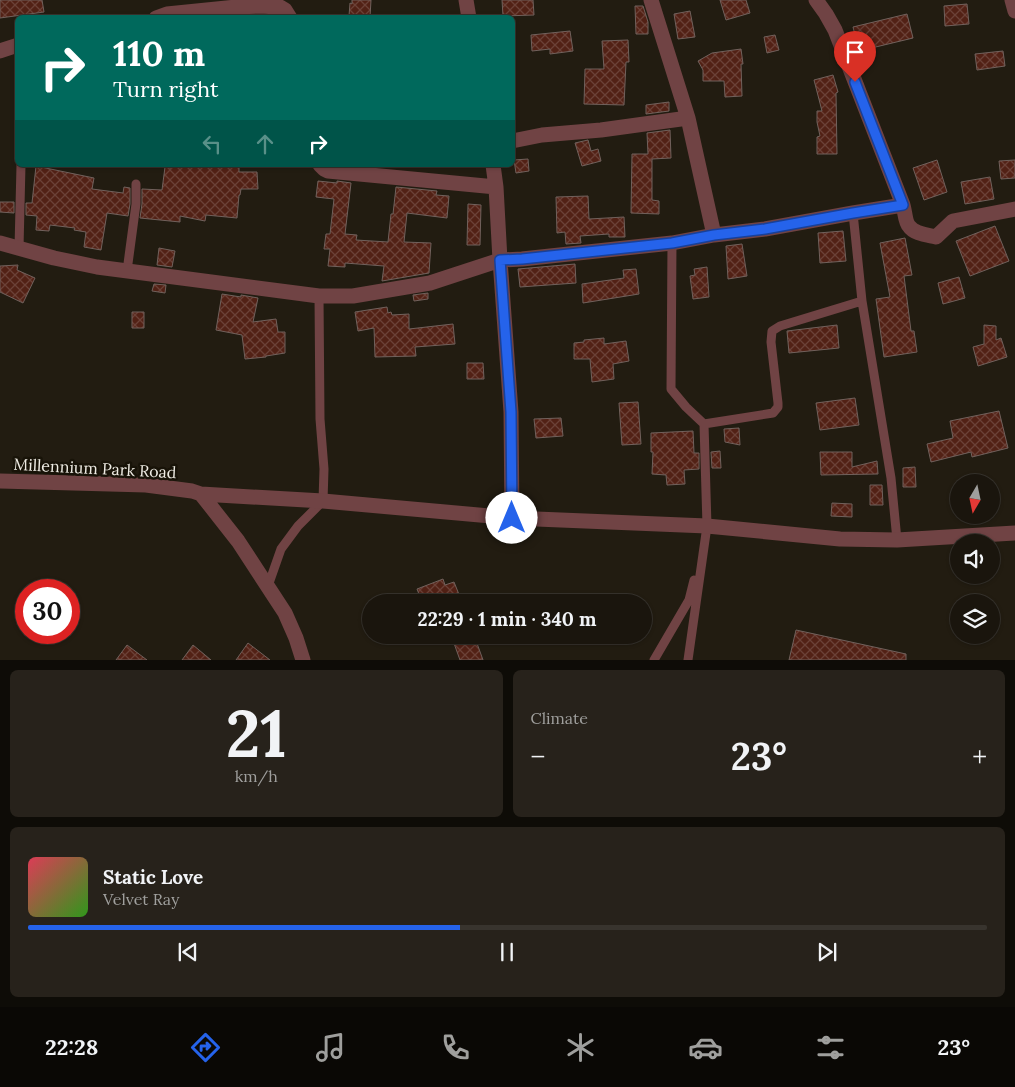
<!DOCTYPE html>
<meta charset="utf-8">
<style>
:root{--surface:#1a150d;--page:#27221b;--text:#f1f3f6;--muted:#9f9f9d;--line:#38342e;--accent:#2563eb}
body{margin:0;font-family:Lora,serif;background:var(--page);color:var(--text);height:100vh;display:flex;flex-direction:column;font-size:19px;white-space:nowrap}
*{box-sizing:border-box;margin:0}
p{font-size:16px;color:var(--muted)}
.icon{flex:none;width:28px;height:28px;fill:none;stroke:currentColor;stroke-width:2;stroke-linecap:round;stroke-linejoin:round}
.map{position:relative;height:660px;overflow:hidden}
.drawer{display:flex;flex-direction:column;gap:10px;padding:10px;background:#0e0c07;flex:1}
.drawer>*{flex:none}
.hud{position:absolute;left:15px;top:15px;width:500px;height:152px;border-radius:8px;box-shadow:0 1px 4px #0004,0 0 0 1px var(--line);background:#00695c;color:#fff;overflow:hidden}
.needle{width:32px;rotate:189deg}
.fabs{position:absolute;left:950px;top:474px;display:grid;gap:10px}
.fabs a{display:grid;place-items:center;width:50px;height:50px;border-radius:50%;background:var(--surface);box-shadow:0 1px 4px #0004,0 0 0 1px var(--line);font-size:25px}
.speed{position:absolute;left:15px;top:579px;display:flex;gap:10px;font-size:25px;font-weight:700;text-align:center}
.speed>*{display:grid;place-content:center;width:65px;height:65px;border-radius:50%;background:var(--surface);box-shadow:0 1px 4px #0004,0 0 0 1px var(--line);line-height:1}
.speed .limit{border:8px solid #d22;background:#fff;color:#111}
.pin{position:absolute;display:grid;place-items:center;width:42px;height:42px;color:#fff;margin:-51px -21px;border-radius:50% 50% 50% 0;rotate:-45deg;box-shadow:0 0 5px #0007}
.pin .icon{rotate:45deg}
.me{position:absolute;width:55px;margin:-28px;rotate:0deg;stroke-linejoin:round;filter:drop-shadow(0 0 4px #0008)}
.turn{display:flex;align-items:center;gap:18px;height:105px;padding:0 15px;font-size:22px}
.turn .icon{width:65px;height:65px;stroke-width:2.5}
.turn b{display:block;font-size:35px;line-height:42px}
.lanes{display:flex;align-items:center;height:48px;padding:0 15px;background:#0003;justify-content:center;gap:25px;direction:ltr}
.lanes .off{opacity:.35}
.big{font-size:38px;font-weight:700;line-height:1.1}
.drawer .tile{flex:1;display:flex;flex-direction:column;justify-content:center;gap:8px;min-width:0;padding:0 18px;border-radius:8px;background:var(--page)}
.drawer .dial{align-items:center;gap:0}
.dial b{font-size:65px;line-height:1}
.song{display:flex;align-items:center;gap:15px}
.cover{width:60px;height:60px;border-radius:8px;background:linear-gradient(135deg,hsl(350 70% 55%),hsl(110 70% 35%))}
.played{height:5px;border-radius:2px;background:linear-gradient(90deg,var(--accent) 45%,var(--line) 45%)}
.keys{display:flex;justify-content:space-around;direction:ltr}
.heat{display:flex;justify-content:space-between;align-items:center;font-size:28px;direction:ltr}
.drawer .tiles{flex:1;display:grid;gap:10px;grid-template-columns:1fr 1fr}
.tile:last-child{grid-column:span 2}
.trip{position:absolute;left:362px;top:594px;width:290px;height:50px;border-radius:25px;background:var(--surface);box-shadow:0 1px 4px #0004,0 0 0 1px var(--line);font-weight:700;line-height:50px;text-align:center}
.tabs{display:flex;height:80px;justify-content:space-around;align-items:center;background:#0a0805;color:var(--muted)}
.tabs .icon{width:35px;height:35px}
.tabs .current{color:var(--accent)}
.tabs b{font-size:22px;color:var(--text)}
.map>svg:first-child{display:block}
.building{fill:url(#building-cross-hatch);stroke:#71615c}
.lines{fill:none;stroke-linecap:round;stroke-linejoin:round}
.lane{stroke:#704344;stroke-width:9}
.street{stroke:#704344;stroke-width:15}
.route-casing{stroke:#184099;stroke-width:12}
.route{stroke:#2563eb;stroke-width:9}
.labels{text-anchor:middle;stroke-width:5;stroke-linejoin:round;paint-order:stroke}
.street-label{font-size:16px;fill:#eeebe3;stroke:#181308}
</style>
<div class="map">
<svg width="1015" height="660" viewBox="0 0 1015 660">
<defs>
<pattern id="building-cross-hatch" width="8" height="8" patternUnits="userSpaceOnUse" patternTransform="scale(1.25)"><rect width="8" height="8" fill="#522115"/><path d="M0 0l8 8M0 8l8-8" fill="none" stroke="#6b4137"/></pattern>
</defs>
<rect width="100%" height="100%" fill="#221c11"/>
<!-- building -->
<path class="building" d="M0,0H42L44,12L0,18Z
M352,0H371L370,17L349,16L350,3L352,4Z
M502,0H533L534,15L503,16Z
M720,0H746L750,13L726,20Z
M967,4L969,24L945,26L944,6Z
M635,6H643L648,22V34H636Z
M690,11L695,37L678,39L674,14Z
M907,14L913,38L859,51L853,27Z
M570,31L573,51L550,54V49L532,51L531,35Z
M775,35L779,50L767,53L764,37Z
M628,40L629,62H626L624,105L584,104L585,69H604L602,41Z
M741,49L743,64H741L742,96L725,97L724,81H703V70L698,61L712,53Z
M1003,51L1005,66L977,70L975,54Z
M833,75L838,92L836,93L837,154H817V137L820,136L817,122V111H822L814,80Z
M669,102V111L646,114V105Z
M670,130L671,158L652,159V200L659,201V214L631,213L632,154H648L647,133Z
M588,140L591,151L598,149L601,161L582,166L575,143Z
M528,159L529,171L516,173L514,160Z
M937,160L947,192L924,200L913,168Z
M1015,160V178L1001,179L999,161Z
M171,165H239V172H257L258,189H241L240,195H239L237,218L206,215L205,221L180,216V222L140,218L142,204V189L162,190L165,167L171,168Z
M36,166L94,178L92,189L123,193L124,187L130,188V204L128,216L107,213L101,250L84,247L86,232L74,230L75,228L50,225L49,231L36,230L37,216L26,215V203H32Z
M990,177L994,199L965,204L961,182Z
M318,181L337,183V181L351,183L345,234L357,235L356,240L388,242L391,214H393L396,187L437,191L436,195L449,196L447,218L407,213L404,242L431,243L429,273L382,281L384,266L345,263V267L328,266L330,249H324L326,234H330L334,199L316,197Z
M588,196L589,219L624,217L625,237H609V234L580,236L581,243L566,244L565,232L557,233L556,197Z
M0,202H14V213L0,212Z
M468,204L481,205L480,245H467Z
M995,226L1009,261L970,276L956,241Z
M843,231L846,261L820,263L818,233Z
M905,238L912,275L904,276L911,331H914L917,352L884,357L876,299L890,297L880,243Z
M742,244L747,276L728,279L726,246Z
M159,248L175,251L172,267L157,265Z
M575,264L576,283L520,287L518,269Z
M18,265L17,270L35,278L23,303L0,292V266Z
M707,267L709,297L693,299L690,276L695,275L694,269Z
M636,269L639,294L583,303L582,284L624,278L623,270Z
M959,277L965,298L943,304L938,283Z
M154,284L166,285L165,293L152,291Z
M428,293V299L414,301L413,295Z
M222,294L241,297V295L258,298L253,322L276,319L278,332H285V353L266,356V357L245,359L242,335L216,330Z
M387,307L388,313L391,312L392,315L409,314V329L453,324L455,344L415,347L416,356L375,357L374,328L358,331L355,312Z
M132,312H144V328H132Z
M837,325L839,348L789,353L787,331Z
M984,325L996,326V340L1001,338L1007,357L978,366L973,347L984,344Z
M604,338V344L626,341L629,361L613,364L614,379L592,382L590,359H574V343L584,342V340Z
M467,363H483L484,379H467Z
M855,398L859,425L820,430L816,403Z
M638,402L641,444L622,445L619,403Z
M999,411L1008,448L972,457L971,452L931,462L927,444L953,438L950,421Z
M561,418L563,436L536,438L534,419Z
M739,428L740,445L725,442L724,429Z
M693,431L694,453H699V469L684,470L685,484L667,485L666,475L652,474L653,452H651V433Z
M720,451L721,468H712L711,452Z
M820,452H852V467L877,461L878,474L821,475Z
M915,467L916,487H903V468Z
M870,485H882L883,505H870Z
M832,503L852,504V517L831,516Z
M443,579L445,585L454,582L462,602H422L417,589Z
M796,630L906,654V660H789Z
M451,635H474L483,660H460Z
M248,643L270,660H236Z
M127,645L147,660H116Z
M193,645L211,660H182Z"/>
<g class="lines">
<!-- lane -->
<path class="lane" d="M853,213L862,301L891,478L897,540
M672,243L671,389L686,407L704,424L707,526L688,660
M19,248L21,165
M127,271L136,204V184
M704,424L773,413L778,407V403L771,342L772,331L780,326L862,301
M268,586L281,549L298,526L323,501L324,469L320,419L319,296
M654,660L689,600L694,580"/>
<!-- street -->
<path class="street" d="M466,0L469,18
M651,0L688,118L714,235
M816,0L826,14L835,30L903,205C905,211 905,222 909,226C914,234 928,235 936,237L953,221L1015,209
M1012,0L1015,11
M156,18L167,14L236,7L259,6L280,7L285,10L290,18
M0,51L18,45
M512,141L542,135L601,130L688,118
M320,165L324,169L328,171L496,187
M493,165L496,187L500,260L511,412L512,518
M0,243L54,258L97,267L319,296H353L430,283L500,260L522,259L672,243L714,235L765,229L853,213L903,205
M0,481L146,485L192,491L201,494L238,541L285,613L296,638L303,660
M201,494L323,501L512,518L707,526L840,539L897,540L1015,533"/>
</g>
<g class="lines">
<!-- route casing -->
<g class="route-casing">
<path id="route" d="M512,518L511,412L500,260L522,259L672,243L714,235L765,229L853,213L903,205L855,82"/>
</g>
<!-- route -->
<use href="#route" class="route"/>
</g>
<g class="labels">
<!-- street labels -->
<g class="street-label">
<text transform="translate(95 468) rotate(3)" y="6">Millennium Park Road</text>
</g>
</g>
</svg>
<div class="fabs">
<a><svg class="needle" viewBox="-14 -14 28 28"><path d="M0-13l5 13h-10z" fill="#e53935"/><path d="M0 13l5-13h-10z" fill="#9f9f9d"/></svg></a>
<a><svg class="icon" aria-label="sound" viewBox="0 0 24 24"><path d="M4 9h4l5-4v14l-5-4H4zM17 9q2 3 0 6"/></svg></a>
<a><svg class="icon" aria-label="layers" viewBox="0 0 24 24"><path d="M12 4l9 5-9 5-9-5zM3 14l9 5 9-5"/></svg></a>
</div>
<div class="speed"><div class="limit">30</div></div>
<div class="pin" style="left:855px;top:82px;background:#d93025"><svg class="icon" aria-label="arrive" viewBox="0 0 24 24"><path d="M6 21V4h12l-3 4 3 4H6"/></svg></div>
<svg class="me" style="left:512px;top:518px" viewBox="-20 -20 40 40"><circle r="19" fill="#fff"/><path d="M0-13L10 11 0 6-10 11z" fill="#2563eb"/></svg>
<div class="trip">22:29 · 1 min · 340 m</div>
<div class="hud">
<div class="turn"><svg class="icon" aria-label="right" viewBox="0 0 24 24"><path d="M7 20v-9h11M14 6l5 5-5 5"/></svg><div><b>110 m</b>Turn right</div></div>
<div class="lanes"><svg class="icon off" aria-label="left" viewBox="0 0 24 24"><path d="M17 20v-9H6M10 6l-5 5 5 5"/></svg><svg class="icon off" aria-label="ahead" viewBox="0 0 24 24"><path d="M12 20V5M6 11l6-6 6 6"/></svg><svg class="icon" aria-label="right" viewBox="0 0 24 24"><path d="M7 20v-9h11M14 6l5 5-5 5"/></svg></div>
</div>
</div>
<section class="drawer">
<div class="tiles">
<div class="tile dial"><b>21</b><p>km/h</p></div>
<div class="tile"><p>Climate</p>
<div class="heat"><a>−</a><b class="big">23°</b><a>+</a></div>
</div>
<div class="tile">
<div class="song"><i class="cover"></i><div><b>Static Love</b><p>Velvet Ray</p></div></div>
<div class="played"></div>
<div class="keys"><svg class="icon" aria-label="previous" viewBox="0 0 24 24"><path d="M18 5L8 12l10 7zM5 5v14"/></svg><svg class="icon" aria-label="pause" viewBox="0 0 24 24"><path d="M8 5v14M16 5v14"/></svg><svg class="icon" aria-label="next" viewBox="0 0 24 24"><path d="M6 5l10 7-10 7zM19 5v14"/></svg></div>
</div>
</div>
</section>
<nav class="tabs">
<b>22:28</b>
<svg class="icon current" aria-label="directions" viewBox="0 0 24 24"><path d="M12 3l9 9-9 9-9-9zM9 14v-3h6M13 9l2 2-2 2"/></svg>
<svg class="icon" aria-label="music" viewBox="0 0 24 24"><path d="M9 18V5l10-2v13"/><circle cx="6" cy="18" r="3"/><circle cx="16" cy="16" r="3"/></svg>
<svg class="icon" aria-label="phone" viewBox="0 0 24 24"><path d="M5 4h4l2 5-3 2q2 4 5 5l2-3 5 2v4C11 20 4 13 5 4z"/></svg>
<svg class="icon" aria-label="climate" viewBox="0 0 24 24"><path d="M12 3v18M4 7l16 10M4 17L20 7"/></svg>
<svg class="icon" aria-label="car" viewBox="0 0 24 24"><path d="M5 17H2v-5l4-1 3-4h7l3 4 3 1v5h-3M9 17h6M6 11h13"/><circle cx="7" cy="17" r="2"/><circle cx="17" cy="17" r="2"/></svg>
<svg class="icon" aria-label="filters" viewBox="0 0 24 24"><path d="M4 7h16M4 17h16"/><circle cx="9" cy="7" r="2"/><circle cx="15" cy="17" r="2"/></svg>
<b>23°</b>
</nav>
